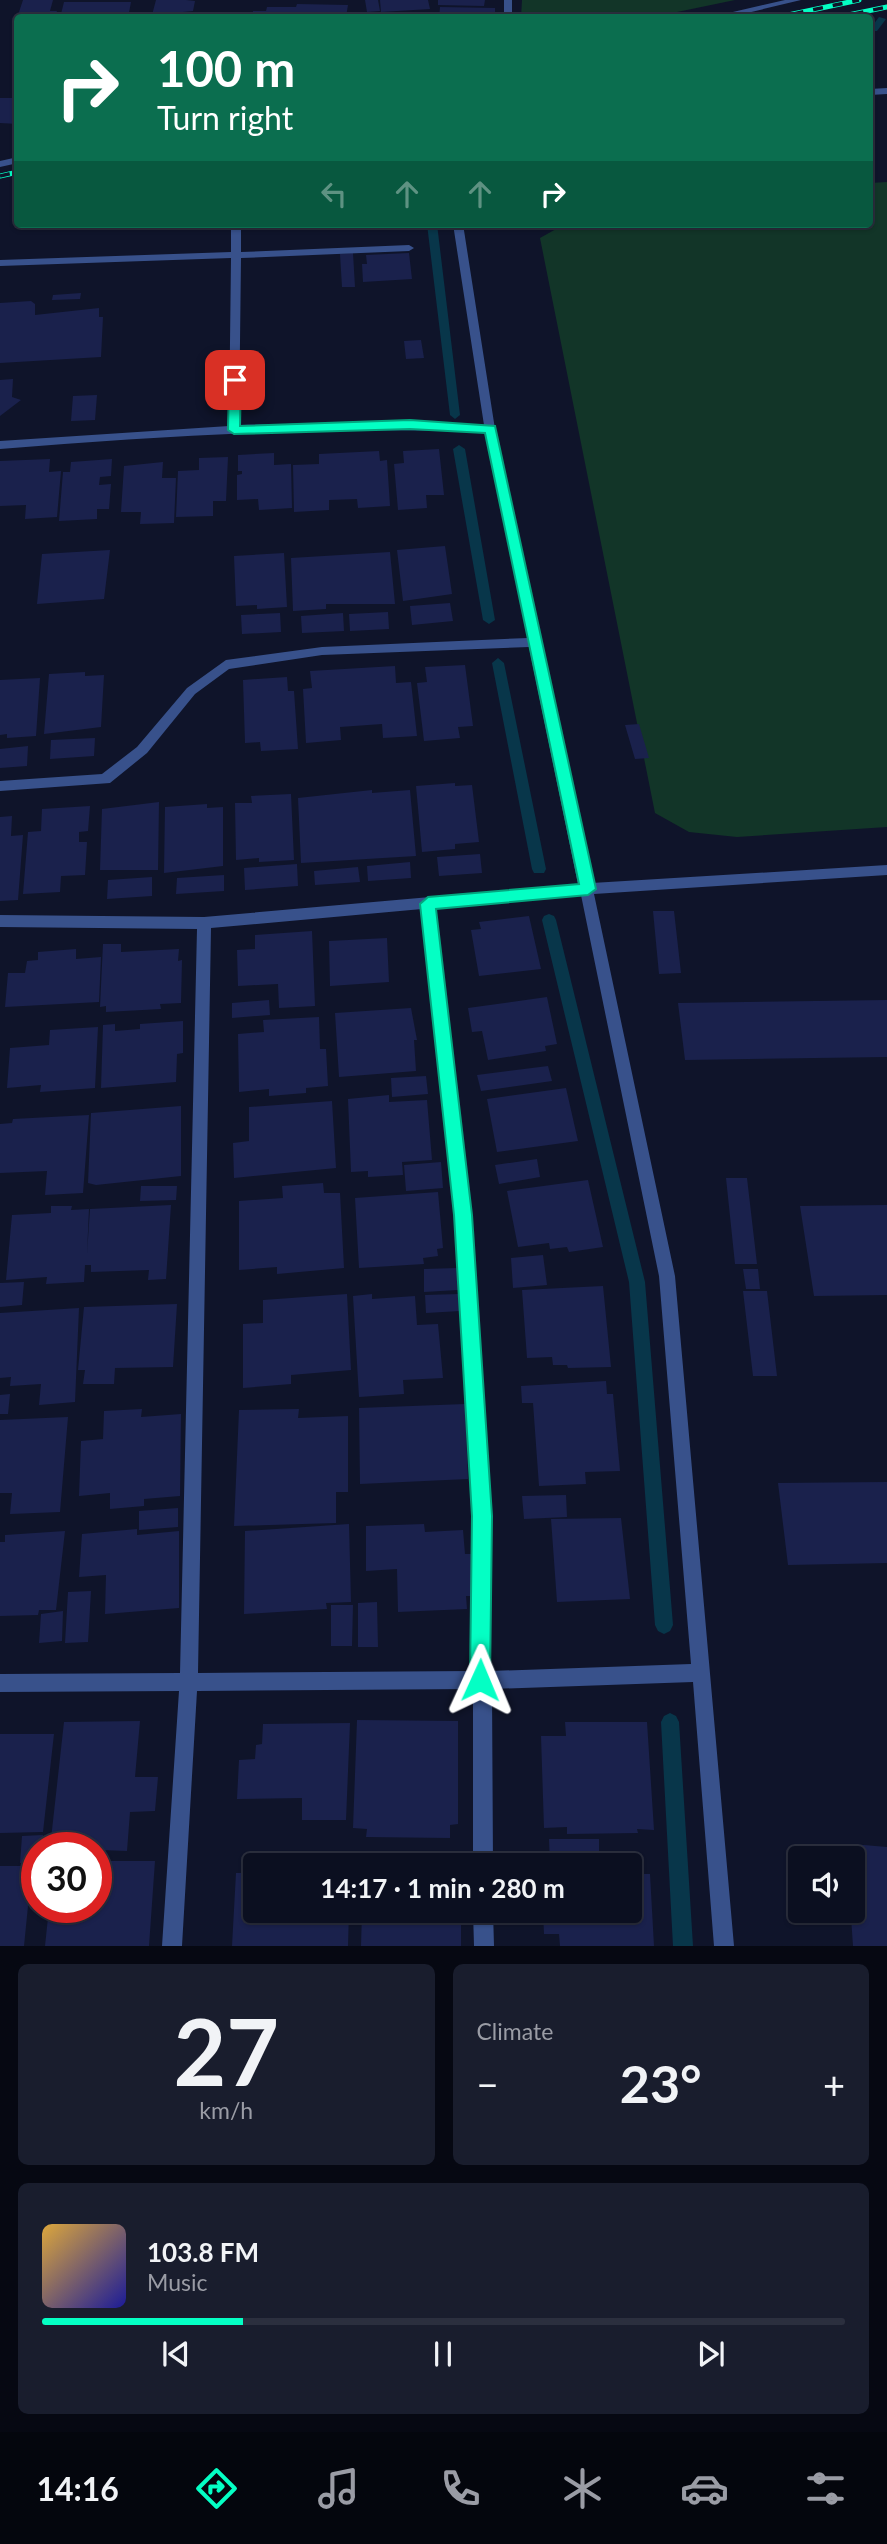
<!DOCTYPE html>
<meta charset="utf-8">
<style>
:root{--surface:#0b0f20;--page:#191d2d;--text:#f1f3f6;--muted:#9a9ca5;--line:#2b2f3e;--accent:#04ffc4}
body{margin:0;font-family:Lato,sans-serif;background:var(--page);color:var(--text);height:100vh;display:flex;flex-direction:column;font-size:26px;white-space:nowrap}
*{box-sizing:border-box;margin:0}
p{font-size:23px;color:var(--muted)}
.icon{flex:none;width:38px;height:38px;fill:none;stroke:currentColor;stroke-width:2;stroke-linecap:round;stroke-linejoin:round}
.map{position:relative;height:1946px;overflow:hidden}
.drawer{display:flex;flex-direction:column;gap:18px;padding:18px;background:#060812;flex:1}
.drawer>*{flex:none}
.banner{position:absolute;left:14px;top:14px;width:859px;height:214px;border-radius:7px;box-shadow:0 2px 5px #0004,0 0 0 2px var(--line);background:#0b6e4f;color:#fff;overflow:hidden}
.buttons{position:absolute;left:788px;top:1846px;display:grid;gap:14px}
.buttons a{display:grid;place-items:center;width:77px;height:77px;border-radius:7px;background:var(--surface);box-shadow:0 2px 5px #0004,0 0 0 2px var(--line);font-size:35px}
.speed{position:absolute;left:21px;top:1832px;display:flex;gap:14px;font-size:35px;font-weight:700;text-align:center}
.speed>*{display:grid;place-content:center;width:91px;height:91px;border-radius:50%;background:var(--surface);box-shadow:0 2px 5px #0004,0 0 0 2px var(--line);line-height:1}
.speed .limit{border:10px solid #d22;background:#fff;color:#111}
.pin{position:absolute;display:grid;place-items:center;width:60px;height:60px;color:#fff;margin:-30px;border-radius:14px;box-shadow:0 4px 10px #0006}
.me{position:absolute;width:77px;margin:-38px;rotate:1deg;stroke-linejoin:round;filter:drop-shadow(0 0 5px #0008)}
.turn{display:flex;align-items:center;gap:24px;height:147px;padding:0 28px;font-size:32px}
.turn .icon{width:91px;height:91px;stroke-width:2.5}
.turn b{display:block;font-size:49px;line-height:60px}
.lanes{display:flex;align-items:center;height:66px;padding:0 28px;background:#0003;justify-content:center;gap:35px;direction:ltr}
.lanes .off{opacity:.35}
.big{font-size:52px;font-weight:700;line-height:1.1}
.drawer .tile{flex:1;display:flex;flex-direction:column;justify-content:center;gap:10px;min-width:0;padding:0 24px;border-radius:10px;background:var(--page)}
.drawer .dial{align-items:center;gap:0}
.dial b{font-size:91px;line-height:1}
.song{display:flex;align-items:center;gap:21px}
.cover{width:84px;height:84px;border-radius:10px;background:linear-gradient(135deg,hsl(40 70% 55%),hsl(240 70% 35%))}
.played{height:7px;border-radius:4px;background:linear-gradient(90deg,var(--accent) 25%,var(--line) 25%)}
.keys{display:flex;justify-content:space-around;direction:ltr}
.heat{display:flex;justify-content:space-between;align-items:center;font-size:38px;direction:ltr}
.drawer .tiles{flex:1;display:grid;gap:18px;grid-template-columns:1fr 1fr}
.tile:last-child{grid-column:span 2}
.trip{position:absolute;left:243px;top:1853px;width:399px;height:70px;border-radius:7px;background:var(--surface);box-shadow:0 2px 5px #0004,0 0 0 2px var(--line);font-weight:700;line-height:70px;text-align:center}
.dock{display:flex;height:112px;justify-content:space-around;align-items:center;background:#04060d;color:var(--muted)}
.dock .icon{width:49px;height:49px}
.dock .active{color:var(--accent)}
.dock b{font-size:32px;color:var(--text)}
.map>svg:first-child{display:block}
.green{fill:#123528}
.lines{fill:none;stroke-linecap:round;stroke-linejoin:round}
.stream{fill:#08364a;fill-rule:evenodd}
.building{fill:#1a214c}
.minor{fill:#38518b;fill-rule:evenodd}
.rail-casing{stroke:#04ffc4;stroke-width:5}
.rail{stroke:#0f142a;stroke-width:3.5;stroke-dasharray:10;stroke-linecap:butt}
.route{fill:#04ffc4;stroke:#03a67f;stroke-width:2}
</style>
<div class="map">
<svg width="887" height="1946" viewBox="0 0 887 1946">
<rect width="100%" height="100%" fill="#0f142a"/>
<!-- green -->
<path class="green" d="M522,0H735L653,17L521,18Z
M887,182V827L737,837L689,832L655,813L540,238L565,224H870V183Z"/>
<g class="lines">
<!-- stream -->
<path class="stream" d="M879,17L886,19L877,31H871L870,29Z
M427,224H437L460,415L455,419L450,415Z
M459,445L465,449L495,620L489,624L483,620L453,449Z
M498,658L504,663L546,869L544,873H534L532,869L492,663Z
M549,914L554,916L556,920L645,1282L673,1625L670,1631L664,1634L658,1631L655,1625L629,1282L542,920L544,916Z
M670,1713L676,1716L679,1722L693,1946H673L661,1722L664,1716Z"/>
</g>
<!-- building -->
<path class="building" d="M23,0H53L50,11H57L55,16L18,15Z
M156,0H186L195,1L193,11L152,15Z
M365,0H378L380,11L367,12Z
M380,0H428L430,9L381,12Z
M438,0H485L484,6L438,5Z
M64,2H131L128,18H60Z
M297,4L348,5L346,17L252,18L253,11H266L267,7H296Z
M440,7L495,8V18H439Z
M0,98H18V124L0,123Z
M353,253L355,287H342L340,254Z
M409,253L412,279L363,282L362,264H367L366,255Z
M81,293L80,299L52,300L53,295Z
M31,301L35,304V315L99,308V317H103L101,357L0,363V303Z
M421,340L424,358L406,359L404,341Z
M13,379L12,397L21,400L0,416V380Z
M97,395L95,420L71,421L73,396Z
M439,449L444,495H426L427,508L398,510L394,464L404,463L403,451Z
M379,451L380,461L387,460L390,506L358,508L357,499L329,500V510L294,512L293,465L319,464V454Z
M274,453V465L291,464L292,508L259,510L258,499L237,500V475L242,474V471H238V455Z
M228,457L226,501H213V516L176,517L178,471L199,470V458Z
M50,459L49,472L61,471L57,517L25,519L26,505L0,506V461Z
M112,459L111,476L100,477L99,485L111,484L109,509H97V519L59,521L63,472H70L71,462Z
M163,462L162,478H176L174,523L140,524L141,512H121L124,466Z
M445,546L452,594L403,601L397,550Z
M110,550L104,599L37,604L42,554Z
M390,552L395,604H326V609L293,611L291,558Z
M284,553L287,607L257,609V605L236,606L234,556Z
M450,603L453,621L412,625L410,606Z
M388,612L389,629L350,631L349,614Z
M280,613L281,632L242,634L241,615Z
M343,613L344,631L302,633L301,616Z
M465,665L473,726L458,727L460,738L424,741L417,683L427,682L425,667Z
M395,666L396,683L411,682L417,736L383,738L382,724L340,727L341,740L306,743L303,689L312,688L310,671Z
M85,672V676L104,675L101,727L44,734L49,674Z
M287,677L288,691H294L298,749L261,751L260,742L245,743L243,680Z
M40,678L36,736L7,738V734L0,735V680Z
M639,724L649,758L635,759L625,725Z
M95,738L94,756L50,759L51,740Z
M28,746L27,766L0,768V749Z
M455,783V786L472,785L479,842L455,844V849L422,852L416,786Z
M372,790V793L410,790L416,856L301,863L298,798Z
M291,794L294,860L259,862V858L236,860L235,803H252L251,796Z
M159,802L158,870H100L102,809Z
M207,804V808L223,807V866L164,873L165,807Z
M90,806L88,831L79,832V842H87L85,875L61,876L60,892L23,894L28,832L41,831L42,809Z
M12,816L11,836L23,835L18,900L0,901V817Z
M480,854L482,873L439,876L437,857Z
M410,862L411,878L368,881L367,866Z
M297,864L298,886L245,890L244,868Z
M358,867L360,882L315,885L314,871Z
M224,875V891L176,894L177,878Z
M152,877V896L107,899L108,880Z
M653,911H674L681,973L659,974Z
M529,916L541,969L479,976L471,930L481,929L479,922Z
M312,931L315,1006L279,1008L278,984L238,986L237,950L255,949V935Z
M387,938L389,982L330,986L329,941Z
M103,944H121V952L179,949L178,961L182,960L181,1003L160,1004L161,1009L106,1012V1006L100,1007Z
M76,949V959L101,957L99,1002L5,1007L8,973H25L27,961L38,960V952Z
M547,997L557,1044L545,1046L546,1051L488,1060L482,1031L472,1032L468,1008Z
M269,1000L270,1015L232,1018V1003Z
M887,1000V1057L685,1060L678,1003Z
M411,1008L417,1040H414L416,1071L339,1077L335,1013Z
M319,1017L320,1049H326L328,1086L306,1088V1093L269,1096V1089L239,1092L238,1034L264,1032L263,1020Z
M183,1021V1053L177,1054L176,1082L101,1088L103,1025L115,1024V1031L140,1029V1024Z
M98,1027L95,1088L40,1092L41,1085L7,1088L10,1048L49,1045L50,1030Z
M548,1066L552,1081L481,1091L477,1075Z
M426,1076L428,1094L392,1097L391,1078Z
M566,1088L578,1141L497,1152L487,1099Z
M389,1095V1102L427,1100L432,1160L402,1162L403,1175L368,1177V1171L351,1172L348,1099Z
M332,1101L336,1168L234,1178L233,1143L249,1141V1107Z
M181,1106V1176L96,1185L88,1183L91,1113Z
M89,1115L83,1193L45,1195L47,1171L0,1173V1124L12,1123L13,1119Z
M537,1159L540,1177L499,1184L495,1165Z
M441,1162L443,1188L406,1191L404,1165Z
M726,1178H747L757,1264H735Z
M588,1180L603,1247L569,1252L567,1247L550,1249L549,1243L518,1247L507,1191Z
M323,1183L324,1193H340L344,1268L277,1274V1267L239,1270V1201L283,1198L282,1186Z
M141,1186H177L176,1200L140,1201Z
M438,1192L443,1248L437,1249L438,1256L423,1258L424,1264L359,1268L355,1198Z
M171,1205L166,1279L148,1280L149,1270L91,1272V1265H85L84,1282L46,1284L47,1277L6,1280L12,1215L51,1213V1206H72L71,1210L89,1209L87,1254L90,1209Z
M887,1205V1295L814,1296L800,1206Z
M543,1255L547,1285L513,1288L511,1258Z
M457,1268L458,1290L424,1292V1269Z
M743,1269H758L760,1289H746Z
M24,1282L22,1305L0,1307V1283Z
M603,1286L611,1367L568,1368L567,1365H553L552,1357L527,1358L522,1290Z
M743,1291H767L777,1376H753Z
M347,1294L351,1370L291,1375V1384L243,1388V1324L263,1323V1300Z
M372,1294V1299L415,1296L417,1325L438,1324L443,1378L403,1380L404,1394L359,1397L353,1296Z
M459,1294L460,1311L426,1313L425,1295Z
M177,1304L173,1367L115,1368L114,1384H83L85,1370H78L84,1307Z
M79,1308L75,1402L39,1405L41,1384L10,1386L11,1377L0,1378V1313Z
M606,1381L607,1394H613L620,1471L585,1472L586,1484L539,1486L533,1403H522L521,1386Z
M10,1394L8,1414H0V1395Z
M465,1404L468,1479L360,1484L359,1408Z
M142,1409L141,1417L181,1414L180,1496L144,1499V1506L110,1509V1493L79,1496L81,1441L103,1439L104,1411Z
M299,1409L298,1418L348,1416V1492H336V1523L234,1526L239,1410Z
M68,1417L60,1512L10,1514L12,1493H0V1420Z
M887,1482V1563L788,1565L778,1483Z
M566,1495L567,1517L524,1519L522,1496Z
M178,1508V1527L139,1530V1511Z
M621,1518L630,1599L557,1602L551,1519Z
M349,1524L351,1602L326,1603L327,1609L244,1614L245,1531Z
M424,1524L425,1532L463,1530L465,1554H472L473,1596H466L467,1609L398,1612L397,1569L366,1571V1526Z
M137,1529V1535L179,1531V1608L105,1614L106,1575L79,1577L82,1534Z
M65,1531L56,1610H39L38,1615L0,1616V1542H5V1535Z
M91,1591L88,1642L65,1643L68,1592Z
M377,1602L378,1647H358V1603Z
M331,1605H353L352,1646H331Z
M63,1611L62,1641L39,1643L41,1614Z
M357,1720L458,1721V1824L450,1825V1838L366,1837L367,1829L353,1828Z
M140,1721L135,1777H158L155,1811L130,1812L127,1851L50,1848L64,1722Z
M565,1722H647L654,1830L637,1829L638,1833L567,1834V1827L544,1828L541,1736H566Z
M350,1723L346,1820H302V1798L237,1799L239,1760L255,1759L256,1745L262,1744L263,1724Z
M0,1734H54L43,1832L0,1833Z
M43,1835L42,1848H37V1862L20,1863L22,1836Z
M549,1839H599V1863L550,1864Z
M852,1844L887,1847V1946H853L851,1917H857Z
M110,1861H155L149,1946H45L49,1908H96V1872H109Z
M0,1866H32L24,1946H0Z
M236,1873H256V1911H349L348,1946H232Z
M630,1874H650L654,1946H560L559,1934H544L543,1911H630Z
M362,1911H461V1946H361Z"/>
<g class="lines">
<!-- minor -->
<path class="minor" d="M504,0H512V18H504Z
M785,0H801L726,18H707Z
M887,88V94L870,95V89Z
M18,157V163L0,167V161Z
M231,224H241V252L409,245L414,248L409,251L241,258L239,425L368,422L484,425L453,224H463L495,429L592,883L887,865V875L594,894L675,1276L734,1946H714L693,1682L492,1689L493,1866H473V1689L197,1691L182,1946H162L179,1691L0,1692V1674L180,1673L197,929L0,927V915L204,917L578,884L529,647L322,655L229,669L195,694L147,753L110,783L0,791V781L102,774L137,747L187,688L226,660L322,647L528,638L485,432C323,426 162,436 0,449V441L229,426L231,258L0,266V260L231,252ZM581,895L659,1276L691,1664L491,1671V1516L471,1215L435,908ZM422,909L455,1215L473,1516V1671L198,1673L211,928Z
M473,1911H493L494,1946H474Z"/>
<!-- rail casing -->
<g class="rail-casing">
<path id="rail" d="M774,18L859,0
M834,18L887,7
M0,176L18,172"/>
</g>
<!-- rail -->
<use href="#rail" class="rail"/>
</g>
<!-- route -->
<path class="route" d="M235,376L241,380L240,426L410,420L495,426L596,889L588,895L436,909L472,1215L492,1516L490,1680L487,1688L480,1691L473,1688L470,1680L472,1516L454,1215L420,904L428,897L579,884L485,433L410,429L234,434L228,430L229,380Z"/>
</svg>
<div class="buttons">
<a><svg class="icon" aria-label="sound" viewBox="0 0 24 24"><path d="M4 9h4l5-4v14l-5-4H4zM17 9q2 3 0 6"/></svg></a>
</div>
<div class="speed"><div class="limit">30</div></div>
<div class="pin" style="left:235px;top:380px;background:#d93025"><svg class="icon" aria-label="arrive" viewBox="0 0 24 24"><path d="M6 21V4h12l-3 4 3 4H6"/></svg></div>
<svg class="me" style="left:480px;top:1680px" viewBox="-20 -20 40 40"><path d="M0-17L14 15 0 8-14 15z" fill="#04ffc4" stroke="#fff" stroke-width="4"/></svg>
<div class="trip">14:17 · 1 min · 280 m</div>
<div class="banner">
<div class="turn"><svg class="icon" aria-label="right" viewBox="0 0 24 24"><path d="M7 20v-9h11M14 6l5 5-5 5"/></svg><div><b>100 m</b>Turn right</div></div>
<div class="lanes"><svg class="icon off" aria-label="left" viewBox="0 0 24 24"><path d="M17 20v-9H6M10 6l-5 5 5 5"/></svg><svg class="icon off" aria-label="ahead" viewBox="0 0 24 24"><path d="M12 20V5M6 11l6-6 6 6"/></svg><svg class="icon off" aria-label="ahead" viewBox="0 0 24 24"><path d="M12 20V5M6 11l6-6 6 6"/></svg><svg class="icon" aria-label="right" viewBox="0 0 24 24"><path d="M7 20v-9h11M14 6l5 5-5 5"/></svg></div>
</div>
</div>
<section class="drawer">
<div class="tiles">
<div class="tile dial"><b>27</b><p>km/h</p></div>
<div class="tile"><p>Climate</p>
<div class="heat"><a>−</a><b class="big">23°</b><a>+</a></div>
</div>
<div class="tile">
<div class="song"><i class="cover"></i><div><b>103.8 FM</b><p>Music</p></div></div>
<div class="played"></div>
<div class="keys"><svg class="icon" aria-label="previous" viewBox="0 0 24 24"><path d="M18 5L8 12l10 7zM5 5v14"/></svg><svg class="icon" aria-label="pause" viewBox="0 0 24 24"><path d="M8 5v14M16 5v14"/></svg><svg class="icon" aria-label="next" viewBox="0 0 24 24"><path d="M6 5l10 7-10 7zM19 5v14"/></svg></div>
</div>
</div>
</section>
<nav class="dock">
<b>14:16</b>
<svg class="icon active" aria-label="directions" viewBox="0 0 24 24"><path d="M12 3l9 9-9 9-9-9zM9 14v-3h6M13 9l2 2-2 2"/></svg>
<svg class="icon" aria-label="music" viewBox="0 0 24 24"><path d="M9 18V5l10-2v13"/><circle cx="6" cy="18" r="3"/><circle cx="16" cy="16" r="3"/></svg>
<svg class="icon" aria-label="phone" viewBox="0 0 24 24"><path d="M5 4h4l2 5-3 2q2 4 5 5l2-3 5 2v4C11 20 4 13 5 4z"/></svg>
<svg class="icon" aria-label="climate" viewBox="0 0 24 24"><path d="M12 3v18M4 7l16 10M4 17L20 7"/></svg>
<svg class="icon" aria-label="car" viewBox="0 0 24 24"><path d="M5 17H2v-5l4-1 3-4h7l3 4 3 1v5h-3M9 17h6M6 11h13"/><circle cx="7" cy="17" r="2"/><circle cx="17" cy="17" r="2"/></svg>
<svg class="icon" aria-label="filters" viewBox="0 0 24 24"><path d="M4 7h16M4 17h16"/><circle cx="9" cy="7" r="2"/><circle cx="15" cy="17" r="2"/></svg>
</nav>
